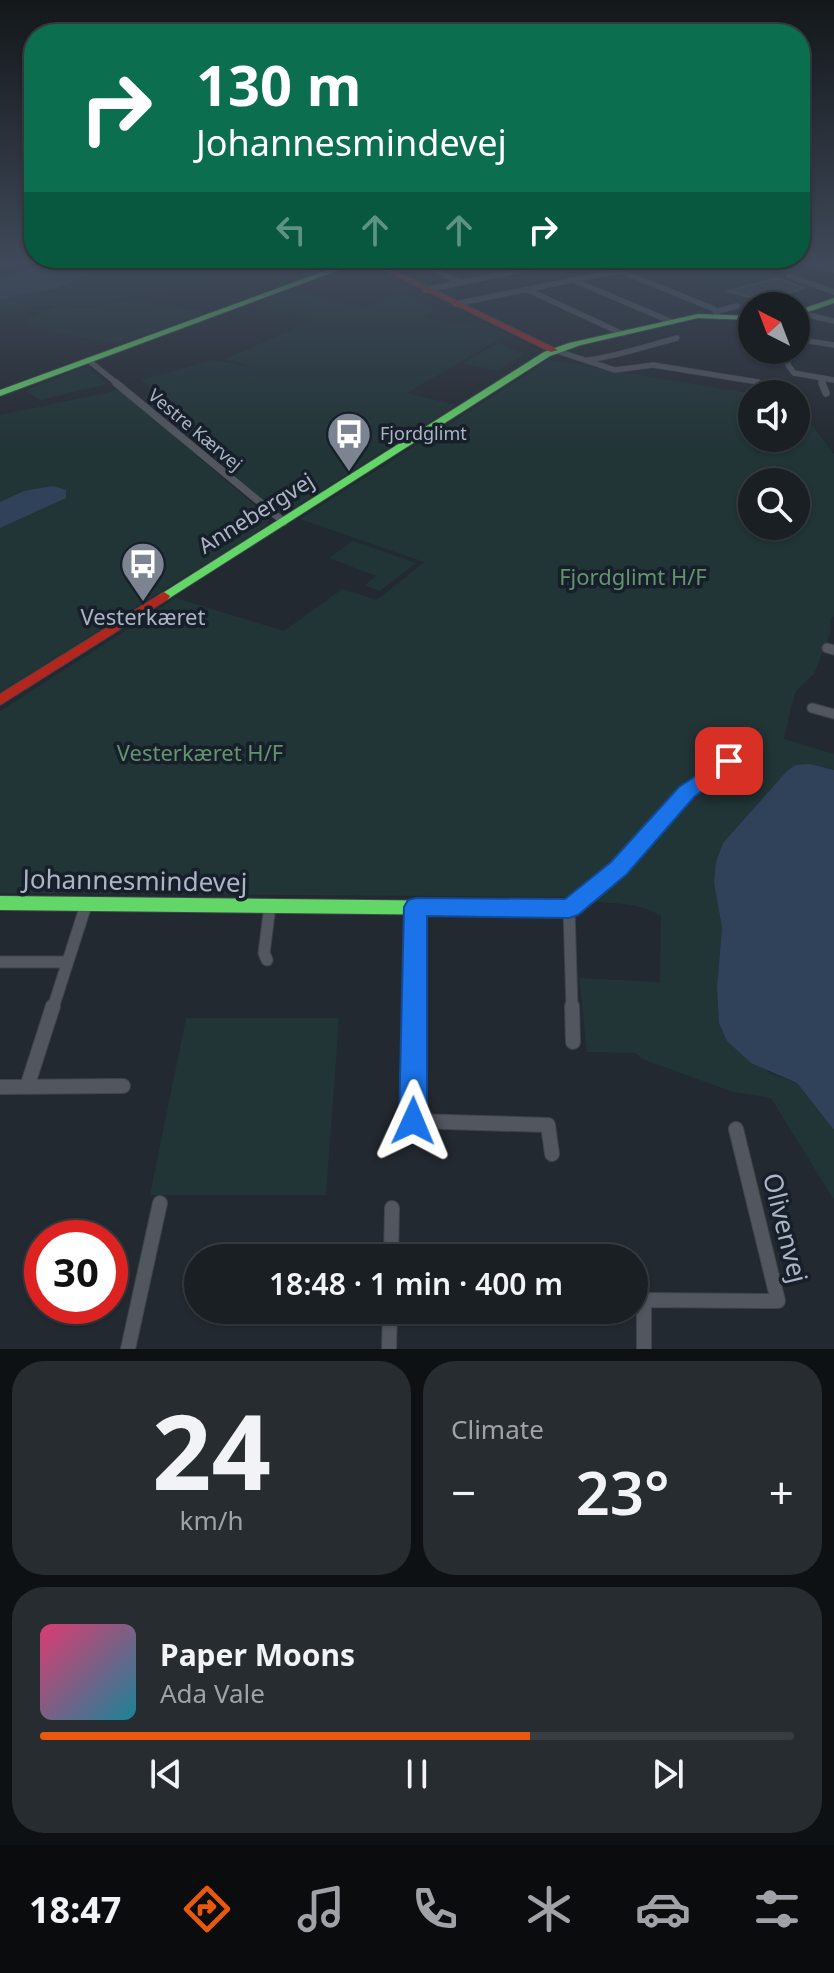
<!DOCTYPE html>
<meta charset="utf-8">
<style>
:root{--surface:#1a1f24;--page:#272c31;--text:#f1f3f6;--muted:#9fa2a6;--line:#383d41;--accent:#ea580c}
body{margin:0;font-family:"Noto Sans",sans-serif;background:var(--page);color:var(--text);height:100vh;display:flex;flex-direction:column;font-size:30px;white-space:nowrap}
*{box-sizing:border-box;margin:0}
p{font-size:26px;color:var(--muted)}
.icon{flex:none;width:44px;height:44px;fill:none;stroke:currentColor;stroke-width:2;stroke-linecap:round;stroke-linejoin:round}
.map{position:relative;height:1349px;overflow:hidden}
.panel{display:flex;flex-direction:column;gap:12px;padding:12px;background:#0e1114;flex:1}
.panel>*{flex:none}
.hud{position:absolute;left:24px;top:24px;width:786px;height:244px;border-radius:32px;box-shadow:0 2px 6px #0004,0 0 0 2px var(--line);background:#0b6e4f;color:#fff;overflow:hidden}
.needle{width:52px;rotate:318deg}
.buttons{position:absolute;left:738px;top:292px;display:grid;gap:16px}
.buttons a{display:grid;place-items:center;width:72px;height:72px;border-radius:50%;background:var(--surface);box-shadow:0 2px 6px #0004,0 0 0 2px var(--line);font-size:40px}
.speed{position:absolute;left:24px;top:1220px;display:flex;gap:16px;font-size:40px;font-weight:700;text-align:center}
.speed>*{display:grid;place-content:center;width:104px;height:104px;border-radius:50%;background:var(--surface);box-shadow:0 2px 6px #0004,0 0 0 2px var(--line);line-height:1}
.speed .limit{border:12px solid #d22;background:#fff;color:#111}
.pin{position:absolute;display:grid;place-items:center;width:68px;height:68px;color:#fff;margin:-34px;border-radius:16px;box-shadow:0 4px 12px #0006}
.me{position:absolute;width:88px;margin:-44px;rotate:1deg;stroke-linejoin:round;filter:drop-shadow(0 0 6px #0008)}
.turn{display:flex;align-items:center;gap:28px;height:168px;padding:0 40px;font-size:36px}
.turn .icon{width:104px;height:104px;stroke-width:2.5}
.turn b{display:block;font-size:56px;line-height:68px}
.lanes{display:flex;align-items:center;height:76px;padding:0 40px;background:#0003;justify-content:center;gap:40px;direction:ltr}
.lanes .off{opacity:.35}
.big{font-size:60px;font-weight:600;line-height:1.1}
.panel .widget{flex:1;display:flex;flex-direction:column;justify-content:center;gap:12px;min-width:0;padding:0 28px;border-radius:32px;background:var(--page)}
.panel .dial{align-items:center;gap:0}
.dial b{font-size:104px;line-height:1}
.song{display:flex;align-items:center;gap:24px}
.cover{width:96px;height:96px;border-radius:12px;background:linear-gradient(135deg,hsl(340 70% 55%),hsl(190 70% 35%))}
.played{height:8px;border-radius:4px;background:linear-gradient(90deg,var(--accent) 65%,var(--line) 65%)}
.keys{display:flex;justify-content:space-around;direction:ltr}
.heat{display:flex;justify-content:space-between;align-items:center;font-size:44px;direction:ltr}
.panel .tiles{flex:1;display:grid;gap:12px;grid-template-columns:1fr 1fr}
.widget:last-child{grid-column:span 2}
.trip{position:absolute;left:184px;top:1244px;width:464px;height:80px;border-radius:40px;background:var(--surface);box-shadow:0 2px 6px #0004,0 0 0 2px var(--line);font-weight:600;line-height:80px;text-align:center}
.dock{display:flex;height:128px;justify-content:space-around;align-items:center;background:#0a0c0e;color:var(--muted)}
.dock .icon{width:56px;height:56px}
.dock .on{color:var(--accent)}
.dock b{font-size:36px;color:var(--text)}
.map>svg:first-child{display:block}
.green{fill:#213436;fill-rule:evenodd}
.water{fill:#304259}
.building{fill:#383e44;stroke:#4a5058;stroke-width:2}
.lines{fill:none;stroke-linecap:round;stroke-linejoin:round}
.street-far4-casing{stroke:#3f4449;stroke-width:6}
.street-far3-casing{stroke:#3f4449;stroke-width:8}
.street-far2-casing{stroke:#3f4449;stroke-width:11}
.street-far1-casing{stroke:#3f4449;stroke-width:13}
.street-casing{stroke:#3f4449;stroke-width:16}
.fast-casing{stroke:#3f4449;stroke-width:2}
.slow-casing{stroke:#3f4449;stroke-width:2}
.jam-casing{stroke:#3f4449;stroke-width:2}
.street-far4{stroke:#52575f;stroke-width:5}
.street-far3{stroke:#52575f;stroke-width:7}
.street-far2{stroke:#52575f;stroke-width:9}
.street-far1{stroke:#52575f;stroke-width:11}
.street{stroke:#52575f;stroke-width:14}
.fast{fill:#63d668;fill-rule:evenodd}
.slow{fill:#ff974d;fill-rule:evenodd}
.jam{fill:#b3261e;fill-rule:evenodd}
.route{fill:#1a73e8;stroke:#114b97;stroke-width:2}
.labels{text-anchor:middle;stroke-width:7;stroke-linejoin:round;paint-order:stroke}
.far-street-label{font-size:18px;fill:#abb5c3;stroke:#171f2a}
.far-poi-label{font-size:18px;fill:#abb5c3;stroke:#171f2a;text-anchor:start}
.street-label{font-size:22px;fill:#abb5c3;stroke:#171f2a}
.park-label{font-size:22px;fill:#63946e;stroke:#171f2a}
.poi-label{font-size:22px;fill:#abb5c3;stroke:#171f2a}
.near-street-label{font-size:26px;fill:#abb5c3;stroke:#171f2a}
</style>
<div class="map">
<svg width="834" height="1349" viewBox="0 0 834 1349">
<rect width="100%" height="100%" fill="#232930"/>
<!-- green -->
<path class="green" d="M14,264H257L234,275L90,305H45L0,312V268Z
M666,264H762L782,272L781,275L785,276L729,289L711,286L666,268Z
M290,289L363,309L402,294L436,311L423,317L457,325L476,321L508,334L407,393L456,405L291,510L281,513L273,510L145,396L157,393L141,380L212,360L259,368L225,359L312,321L254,304Z
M126,300L208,312L120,344L50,332L24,321L56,306L90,308Z
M498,343L524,354L497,371L462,363Z
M549,360L755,394H752V438H796V411H801L834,454V616L830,620V634L814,674L796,691L793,700L784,739L834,754V770L825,767L714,883L722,927L717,987L769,1073L797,1083L834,1130V1200L771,1098L733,1092L642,1059L635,1053L587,1052L579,978L660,982L661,916C632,898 598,906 565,897L0,893V711L176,598L284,631L342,589L377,600L424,562L300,519ZM752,482H796V526H752Z
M81,368H89L107,384L40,400L25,391Z
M120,390L269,517L268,525L0,692V415Z
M353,541L416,563L380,591L365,585L376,576L329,558Z
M186,1018H339L326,1195H150Z"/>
<!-- water -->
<path class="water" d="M46,264H64L91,274L54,289L0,299V278Z
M53,486L66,490V498L0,528V502L24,491Z
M809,764L834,770V1130L797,1083L751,1063L727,1041L719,1023L717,987L722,927L714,883L716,862L723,843L787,771L796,765Z"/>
<!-- building -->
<path class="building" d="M778,278L804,288L781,296L771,292L749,297L728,291Z"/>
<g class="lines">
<!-- street-far4 casing -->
<g class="street-far4-casing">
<path id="street-far4" d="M292,264L326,273
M424,264L461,283
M603,264L714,309L719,317
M815,264L834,271
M434,269L458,264
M789,276L834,292
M573,280L672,322
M425,290L552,264
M528,290L623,334
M455,304L618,271
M718,311L737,306
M800,313L834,321
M796,339L834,345
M554,350L615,370L653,365L758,382
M788,350V365L794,373L834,380
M88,360L119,385
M588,360C619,356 646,346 677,338
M820,378L823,385"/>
</g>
<!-- street-far3 casing -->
<g class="street-far3-casing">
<path id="street-far3" d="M116,383L284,522
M822,383L826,393"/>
</g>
<!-- street-far2 casing -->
<g class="street-far2-casing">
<path id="street-far2" d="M827,648L834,650
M812,708L834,714"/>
</g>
<!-- street-far1 casing -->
<g class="street-far1-casing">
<path id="street-far1" d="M569,909L572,1008
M267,960L264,953L270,906
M0,962H67
M53,1008L86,905
M415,1008L416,907"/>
</g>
<!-- street casing -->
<g class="street-casing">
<path id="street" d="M415,1006L413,1121L548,1125L552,1154
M572,1006L573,1042
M0,1087L123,1086
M27,1087L53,1006
M391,1258L392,1208
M128,1349L160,1203
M389,1349L390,1310
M644,1349V1300L778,1301L736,1129"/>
</g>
<!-- fast casing -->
<g class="fast-casing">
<path id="fast" d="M344,264H355L0,396V390Z
M834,298V303L796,316V311Z
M698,314L752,316V320L698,318L581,345L550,356L168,599L164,600L158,596L544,352L569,343Z
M603,876L609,878L612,883L609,888L575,914L569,916L0,910V896L565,902L597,878Z"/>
</g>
<!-- slow casing -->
<g class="slow-casing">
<path id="slow" d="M729,756L734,757L737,761L734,765L693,796L609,888L603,890L597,888L594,883L597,878L681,788L724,757Z"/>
</g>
<!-- jam casing -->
<g class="jam-casing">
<path id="jam" d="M372,264H381L558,350L551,352Z
M164,592L170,596L168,599L0,705V694Z"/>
</g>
<!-- street-far4 -->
<use href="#street-far4" class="street-far4"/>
<!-- street-far3 -->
<use href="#street-far3" class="street-far3"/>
<!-- street-far2 -->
<use href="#street-far2" class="street-far2"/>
<!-- street-far1 -->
<use href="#street-far1" class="street-far1"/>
<!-- street -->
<use href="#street" class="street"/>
<!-- fast -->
<use href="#fast" class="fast"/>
<!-- slow -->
<use href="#slow" class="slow"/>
<!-- jam -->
<use href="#jam" class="jam"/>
</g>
<!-- sky -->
<linearGradient id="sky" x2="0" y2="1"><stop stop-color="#13171a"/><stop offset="0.58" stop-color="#3f4959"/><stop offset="1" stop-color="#3f4959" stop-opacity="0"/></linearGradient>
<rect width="834" height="453" fill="url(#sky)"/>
<!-- route -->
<path class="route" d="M729,754L736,756L739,761L736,765L694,797L627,874L578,915L569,918L427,916V1121L423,1130L413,1134L403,1130L399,1121L404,907L408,900L416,898L565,899L611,862L679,787Z"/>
<!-- icons -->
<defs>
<g id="bus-pin" transform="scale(2.3)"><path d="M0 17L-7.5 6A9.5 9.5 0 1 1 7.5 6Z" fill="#7b8490" stroke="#171f2a"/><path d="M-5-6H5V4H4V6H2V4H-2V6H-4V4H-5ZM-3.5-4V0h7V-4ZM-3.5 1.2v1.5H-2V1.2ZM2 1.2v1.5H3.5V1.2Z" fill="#fff"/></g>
</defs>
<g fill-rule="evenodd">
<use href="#bus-pin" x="349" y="434"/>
<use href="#bus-pin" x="143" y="564"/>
</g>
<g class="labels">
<!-- far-street labels -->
<g class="far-street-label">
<text transform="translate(195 430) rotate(40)" y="6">Vestre Kærvej</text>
</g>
<!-- far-poi labels -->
<g class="far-poi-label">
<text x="380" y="440">Fjordglimt</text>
</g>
<!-- street labels -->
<g class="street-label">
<text transform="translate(256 513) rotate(-32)" y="8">Annebergvej</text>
</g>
<!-- park labels -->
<g class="park-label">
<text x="633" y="585">Fjordglimt H/F</text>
<text x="200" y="761">Vesterkæret H/F</text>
</g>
<!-- poi labels -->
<g class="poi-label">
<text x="143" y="625">Vesterkæret</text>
</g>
<!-- near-street labels -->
<g class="near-street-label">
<text transform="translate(135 881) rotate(1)" y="9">Johannesmindevej</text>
<text transform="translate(785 1228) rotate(76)" y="9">Olivenvej</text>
</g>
</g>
</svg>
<div class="buttons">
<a><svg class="needle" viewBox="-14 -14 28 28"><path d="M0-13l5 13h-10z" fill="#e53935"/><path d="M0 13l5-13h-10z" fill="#9fa2a6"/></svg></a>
<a><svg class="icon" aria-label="sound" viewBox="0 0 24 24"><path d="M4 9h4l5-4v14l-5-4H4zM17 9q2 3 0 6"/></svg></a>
<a><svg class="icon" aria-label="search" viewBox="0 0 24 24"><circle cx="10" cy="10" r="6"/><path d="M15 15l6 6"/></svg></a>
</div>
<div class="speed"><div class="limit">30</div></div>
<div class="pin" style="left:729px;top:761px;background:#d93025"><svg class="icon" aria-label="arrive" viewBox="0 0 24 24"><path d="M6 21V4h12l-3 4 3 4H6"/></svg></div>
<svg class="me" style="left:413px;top:1121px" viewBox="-20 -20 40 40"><path d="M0-17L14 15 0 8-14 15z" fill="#1a73e8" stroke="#fff" stroke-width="4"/></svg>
<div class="trip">18:48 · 1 min · 400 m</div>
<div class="hud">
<div class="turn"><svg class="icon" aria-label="right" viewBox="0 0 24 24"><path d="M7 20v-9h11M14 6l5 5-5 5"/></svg><div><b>130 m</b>Johannesmindevej</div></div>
<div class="lanes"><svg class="icon off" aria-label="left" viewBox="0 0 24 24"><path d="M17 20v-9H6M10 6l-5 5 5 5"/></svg><svg class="icon off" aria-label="ahead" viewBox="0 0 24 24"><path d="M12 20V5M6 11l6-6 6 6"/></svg><svg class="icon off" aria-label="ahead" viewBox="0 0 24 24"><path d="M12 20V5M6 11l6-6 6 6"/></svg><svg class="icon" aria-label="right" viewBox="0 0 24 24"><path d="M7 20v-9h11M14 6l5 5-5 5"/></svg></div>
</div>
</div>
<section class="panel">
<div class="tiles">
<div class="widget dial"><b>24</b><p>km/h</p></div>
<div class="widget"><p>Climate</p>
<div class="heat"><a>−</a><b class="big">23°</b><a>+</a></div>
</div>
<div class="widget">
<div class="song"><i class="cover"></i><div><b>Paper Moons</b><p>Ada Vale</p></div></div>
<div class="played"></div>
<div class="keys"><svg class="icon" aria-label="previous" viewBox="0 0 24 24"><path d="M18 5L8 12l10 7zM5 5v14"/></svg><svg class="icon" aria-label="pause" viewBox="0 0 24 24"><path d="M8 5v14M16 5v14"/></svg><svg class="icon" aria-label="next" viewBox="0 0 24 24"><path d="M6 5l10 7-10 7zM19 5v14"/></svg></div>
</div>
</div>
</section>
<nav class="dock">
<b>18:47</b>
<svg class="icon on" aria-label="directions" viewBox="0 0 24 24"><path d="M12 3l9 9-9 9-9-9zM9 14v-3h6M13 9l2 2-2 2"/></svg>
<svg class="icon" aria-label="music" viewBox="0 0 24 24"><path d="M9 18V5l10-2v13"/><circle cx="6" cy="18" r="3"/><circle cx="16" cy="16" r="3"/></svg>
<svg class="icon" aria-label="phone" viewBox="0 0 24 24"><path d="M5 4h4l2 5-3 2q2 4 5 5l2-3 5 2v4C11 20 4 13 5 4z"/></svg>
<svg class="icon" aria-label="climate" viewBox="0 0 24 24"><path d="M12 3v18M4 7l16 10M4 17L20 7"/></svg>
<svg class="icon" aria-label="car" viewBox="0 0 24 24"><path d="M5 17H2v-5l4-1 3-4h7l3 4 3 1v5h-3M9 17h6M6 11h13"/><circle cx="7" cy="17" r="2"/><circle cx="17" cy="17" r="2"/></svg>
<svg class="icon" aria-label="filters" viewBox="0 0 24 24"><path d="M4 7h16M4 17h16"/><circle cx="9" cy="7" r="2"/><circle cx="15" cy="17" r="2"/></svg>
</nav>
